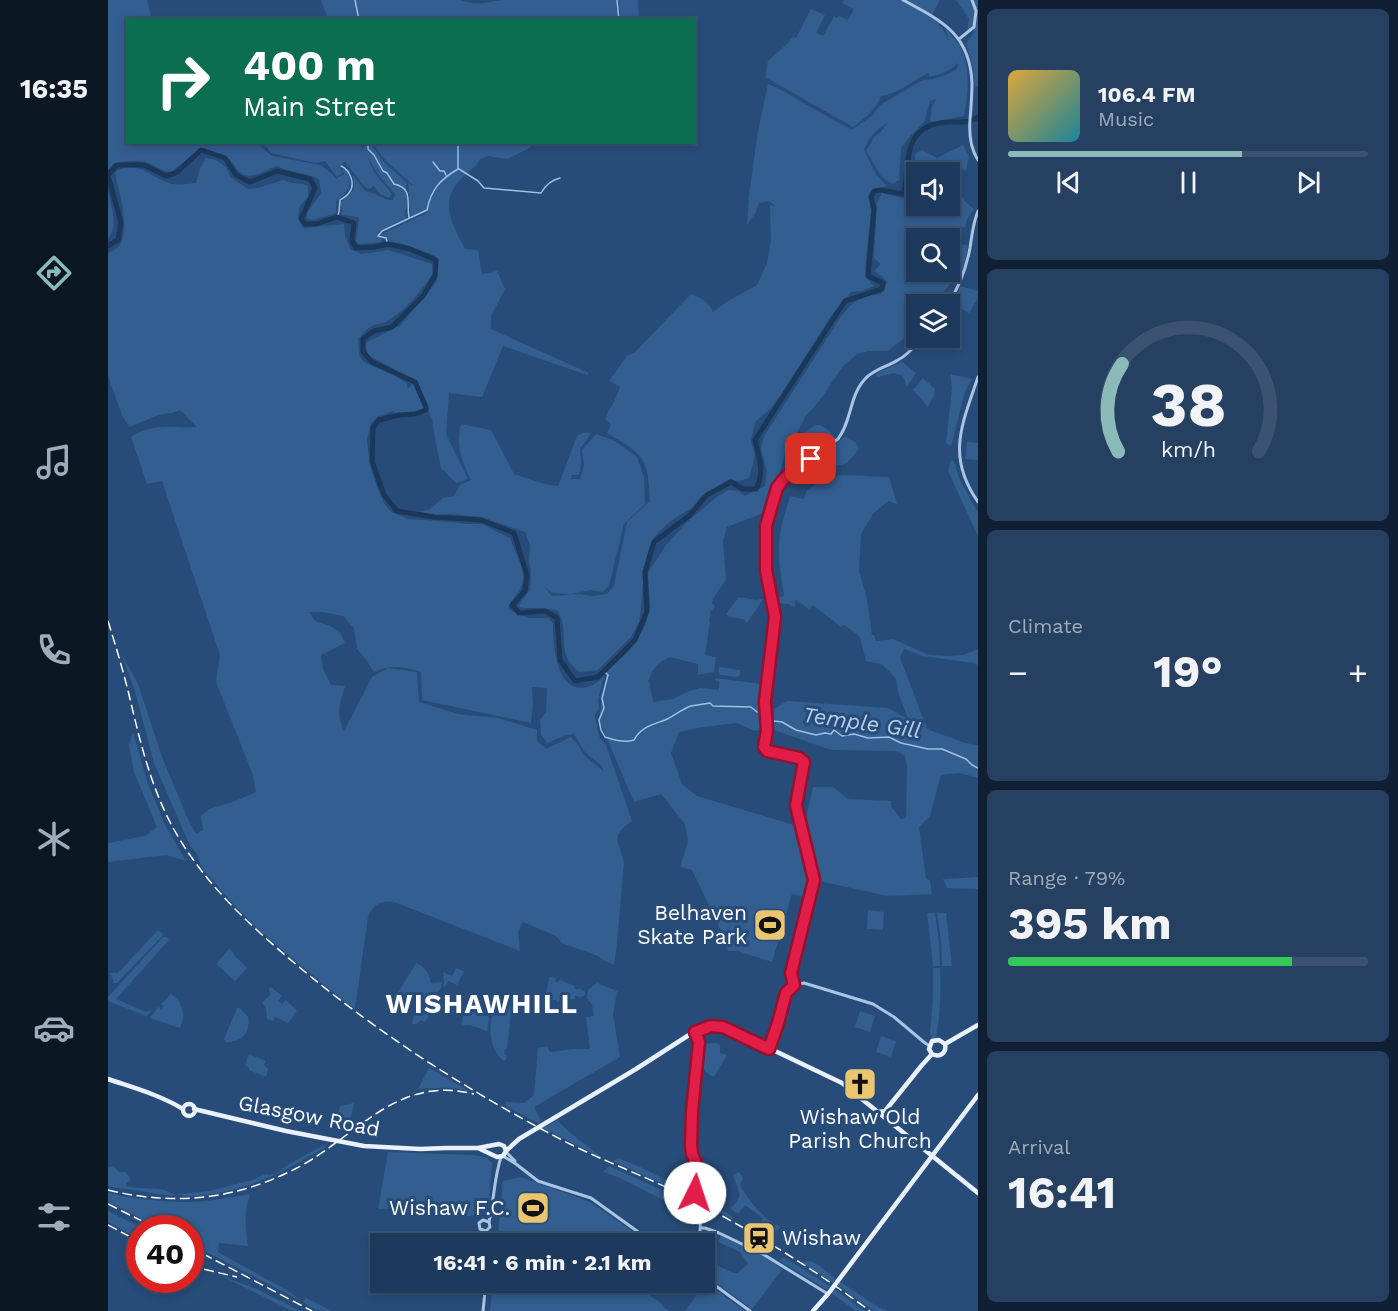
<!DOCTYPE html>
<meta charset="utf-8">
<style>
:root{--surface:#1d395b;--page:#254061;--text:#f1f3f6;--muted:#a0acbb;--line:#3b5371;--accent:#8bbbb9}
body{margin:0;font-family:"Work Sans",sans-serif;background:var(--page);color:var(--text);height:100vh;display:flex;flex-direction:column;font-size:22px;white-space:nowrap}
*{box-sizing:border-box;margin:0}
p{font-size:20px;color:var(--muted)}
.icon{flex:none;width:33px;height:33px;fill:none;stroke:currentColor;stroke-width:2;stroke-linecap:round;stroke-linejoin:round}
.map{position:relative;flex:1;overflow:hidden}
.side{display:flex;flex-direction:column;gap:9px;padding:9px;background:#101f32;width:420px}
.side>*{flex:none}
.guide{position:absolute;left:18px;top:18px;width:570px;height:126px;border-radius:0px;box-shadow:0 3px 9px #0003,0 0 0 2px var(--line);background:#0b6e4f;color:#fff;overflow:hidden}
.controls{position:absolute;left:798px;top:162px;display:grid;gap:12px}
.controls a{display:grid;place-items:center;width:54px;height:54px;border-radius:0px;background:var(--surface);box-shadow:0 3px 9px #0003,0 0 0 2px var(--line);font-size:30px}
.speed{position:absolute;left:18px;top:1215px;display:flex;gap:12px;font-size:30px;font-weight:700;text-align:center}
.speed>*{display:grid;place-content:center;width:78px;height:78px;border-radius:50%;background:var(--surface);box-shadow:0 3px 9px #0003,0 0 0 2px var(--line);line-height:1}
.speed .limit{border:9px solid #d22;background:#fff;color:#111}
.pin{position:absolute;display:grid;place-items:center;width:51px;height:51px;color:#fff;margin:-26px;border-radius:12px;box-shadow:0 3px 9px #0006}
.me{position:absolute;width:66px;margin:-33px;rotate:4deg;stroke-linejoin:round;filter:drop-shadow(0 0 4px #0008)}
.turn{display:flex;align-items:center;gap:21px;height:126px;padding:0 18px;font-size:27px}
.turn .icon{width:78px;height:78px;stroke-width:2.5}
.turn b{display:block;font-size:42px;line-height:51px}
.big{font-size:45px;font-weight:700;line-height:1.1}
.side .tile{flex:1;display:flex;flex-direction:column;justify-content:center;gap:9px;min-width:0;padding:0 21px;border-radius:9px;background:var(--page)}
.side .dial{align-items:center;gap:0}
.dial svg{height:156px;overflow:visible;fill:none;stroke:var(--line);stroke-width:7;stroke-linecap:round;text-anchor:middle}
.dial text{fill:var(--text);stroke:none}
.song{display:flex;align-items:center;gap:18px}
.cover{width:72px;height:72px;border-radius:9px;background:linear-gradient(135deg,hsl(40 70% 55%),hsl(190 70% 35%))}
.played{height:6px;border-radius:3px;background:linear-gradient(90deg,var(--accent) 65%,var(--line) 65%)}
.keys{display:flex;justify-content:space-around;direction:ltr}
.heat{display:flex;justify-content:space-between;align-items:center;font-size:33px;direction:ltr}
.charge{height:9px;border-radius:4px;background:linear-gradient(90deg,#34c759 79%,var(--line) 0)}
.trip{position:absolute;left:262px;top:1233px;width:345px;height:60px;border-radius:0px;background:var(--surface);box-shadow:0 3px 9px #0003,0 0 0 2px var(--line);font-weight:700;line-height:60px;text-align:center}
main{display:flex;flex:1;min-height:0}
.tabs{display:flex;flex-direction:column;width:108px;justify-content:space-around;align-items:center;background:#0c1724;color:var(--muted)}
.tabs .icon{width:42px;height:42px}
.tabs .on{color:var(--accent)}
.tabs b{font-size:27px;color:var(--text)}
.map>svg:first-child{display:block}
.green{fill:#325e90;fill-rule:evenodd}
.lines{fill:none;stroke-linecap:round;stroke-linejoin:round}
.stream{stroke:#9fbfe3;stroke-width:1.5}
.river{stroke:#1b375a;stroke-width:5}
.minor{stroke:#aac4e3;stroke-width:3}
.major{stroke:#e9f1fc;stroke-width:4.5}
.rail{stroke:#fff;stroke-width:1.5;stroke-dasharray:10 4.5;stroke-linecap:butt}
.route-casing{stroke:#92132f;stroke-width:15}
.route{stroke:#e11d48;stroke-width:10}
.labels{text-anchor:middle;stroke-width:6;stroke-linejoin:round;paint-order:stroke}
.poi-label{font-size:21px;fill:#fff;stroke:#274c79;text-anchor:end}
.street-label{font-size:21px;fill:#fff;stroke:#274c79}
.water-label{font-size:22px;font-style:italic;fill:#b5ceeb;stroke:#274c79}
.district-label{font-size:27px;font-weight:bold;letter-spacing:1.5px;fill:#fff;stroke:#274c79}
</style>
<main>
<nav class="tabs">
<b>16:35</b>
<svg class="icon on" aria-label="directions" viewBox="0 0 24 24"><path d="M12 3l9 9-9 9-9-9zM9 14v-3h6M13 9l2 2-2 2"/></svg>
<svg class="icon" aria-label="music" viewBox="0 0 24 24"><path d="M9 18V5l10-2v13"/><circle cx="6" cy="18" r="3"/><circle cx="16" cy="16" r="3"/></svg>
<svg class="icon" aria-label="phone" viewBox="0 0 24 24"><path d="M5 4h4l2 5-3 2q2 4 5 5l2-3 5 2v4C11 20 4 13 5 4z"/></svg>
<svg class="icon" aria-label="climate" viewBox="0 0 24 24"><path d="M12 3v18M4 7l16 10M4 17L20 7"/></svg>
<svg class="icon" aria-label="car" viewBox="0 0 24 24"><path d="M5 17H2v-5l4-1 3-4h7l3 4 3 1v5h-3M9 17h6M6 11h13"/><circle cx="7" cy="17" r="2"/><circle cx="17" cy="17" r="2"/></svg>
<svg class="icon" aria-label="filters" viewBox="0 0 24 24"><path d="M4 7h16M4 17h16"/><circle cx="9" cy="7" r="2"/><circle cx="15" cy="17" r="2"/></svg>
</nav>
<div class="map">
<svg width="870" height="1311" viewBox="0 0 870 1311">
<rect width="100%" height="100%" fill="#274c79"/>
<!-- green -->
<path class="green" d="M0,0H39L44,19L20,20V142L150,143L154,148L164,156L212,165L223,173L228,179L236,174L233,169L238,170C246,186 240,191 228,202V213L205,220L199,219V213L213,193L211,179C198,172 182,173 169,166C160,168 154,174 146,175C128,178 130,166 120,158C115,154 103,151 97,148L88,152L63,172C53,171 49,166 40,163C30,159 17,162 6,163L0,170Z
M213,0H352C373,7 378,1 397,0C434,0 472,0 509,0L511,19H220Z
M510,0H530L531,19H513Z
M736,0H832L824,15L831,19V26L834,27L841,42L837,27C842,34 848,40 852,46C863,67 860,94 856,116L825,122L822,121L824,107L828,99L822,101L817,121L805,133L793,148L791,180L784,184L773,176L758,151L767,136L772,133L780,122C769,129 760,138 756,150L769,176L779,186L764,190L761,196L763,212L757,269L759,279L766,286L754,291L743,292L723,316L672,396L663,408L647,422L643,441L647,456L641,478L631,481L622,479L594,495L584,508L561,522L547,536L540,551L536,570L533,609L531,622L523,637L490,670L472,672C445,653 464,633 449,610L431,608H416L410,606L422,590L423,572L421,561L422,546L417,532L374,517L344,514L328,515L311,512L322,509L335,498L346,496L352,485L363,480C354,461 347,446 353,424L383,430L406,474L436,484L450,486L469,436L475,433H483L472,449L473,463L471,475H464L463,479H472L476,465L474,450L488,434L507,441L529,457L536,477L537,504L516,524L501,586L494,592L483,590L463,594L444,593L436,586L439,590L444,596L471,594L485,596L499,594L506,586L519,522L542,501C541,488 541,470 534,459C527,449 510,439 499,433L503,425L497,419C501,408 509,399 512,387L501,381L519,356L527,352L583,294C593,298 601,302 605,312L620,301L649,285L659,263L663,241L662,205L668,207L661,201L651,203L648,212L639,225L641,195L650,131L660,84C676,90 688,99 702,107C716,115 730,122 744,130L764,116L772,105L815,80L825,79L838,75L849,69L850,65L849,63C842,72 832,74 821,77L820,73C802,82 794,92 773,96C768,110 757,118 745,127L657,77L660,61L679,44L685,37L688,38L703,9L717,15L708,33L715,36L726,16L729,18L731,16L740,20L746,9L734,3Z
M848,0H870V85L867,88L864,64L858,44L865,34L866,28L859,31L861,19Z
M156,143H254L252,145L255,150L256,143H262L276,162L298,182L300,201L297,212L298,219L270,232L274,238L273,242L251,244L248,241L251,221L250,217L233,215L234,211L232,204C244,189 247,197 245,175L257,191C267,192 276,201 285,200L287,194L272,177L259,156L266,172L284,194L281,198L272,194L266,186L261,189L256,186L237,162L231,166L234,173L229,177L217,161L207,163L163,153Z
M264,143H424L422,148L399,159L380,156L372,159C367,168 360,172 353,179C330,202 345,226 357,249L370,250L374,274L389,271L397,289L383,316V329L481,373L479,375L395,346L374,397L341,393L338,434L360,479L348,483L333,468L328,444L324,419L308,381L260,355L257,343L293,325L329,281L328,256L295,244L283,242L273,234L319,213L320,203L317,212L303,217C300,206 302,195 300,183L306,186L278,161Z
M855,145L861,156L858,171L850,168L847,175C855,192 849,197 866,209L859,219L857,227L841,229L827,234V238H808V272H830L833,277L843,282C838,291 830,297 824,304H808V325L799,336L780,351H760L749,354L735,366L712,400L698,416L677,454L658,524H657L653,514L619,527L615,541L618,580L605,598L604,603L607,606L605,611L603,610L601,620L602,622L597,655L608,657L606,672L590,675V664L562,657C547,664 545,669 540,682L542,683C542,691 544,695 546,702L565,699L579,692L592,688L611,690V681L607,680V678L653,684L656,686L657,729L646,731L629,723L595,727L571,732L563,753L574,784L589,796L693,827L696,826L705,787H725L740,799L783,801V806L793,819L798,818L799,765L797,756L789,751L723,750L666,730V709L679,701L780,708L800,719L791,695L788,679L774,664L758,661L752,638L749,634L736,625L733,627L705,605L701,609L688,600L686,603L688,605L686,607L680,604L668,603L665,599L676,596C673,578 670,561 671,543C672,527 678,511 682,496L696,499L699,490C706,486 712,480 719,477C732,473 766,477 781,477L789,504L780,501L765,514L753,534L751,571L759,599L764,635H766L768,641L785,639L821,655L840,656L855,655L870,649V665L866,663L814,656L796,649L792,657L819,729L857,743L870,745V778L851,773L833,775L822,816L811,827L818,879L822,880L824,894L780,896L706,880L702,898L684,894L664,962L630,951H620L618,941L584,870L572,867L580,842L577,824L553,794L526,802L491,720L494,696L500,670L520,652L537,626L542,607L540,573L558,545L578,523L610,496L621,490L630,491L637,496L657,486L659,471L653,449L656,436L732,318C746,300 750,297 773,294L779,283L775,277L766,271L773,264L766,258L769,202L774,193L795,198L802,192L808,153L814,150L829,158ZM808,172H842V206H808Z
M98,158L108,160L118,167L122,176L127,180L140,189L150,188L175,180L184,183L195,184L200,186V197L192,206L190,215L195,228L236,224L237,235L242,249L253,254L280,250L324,264L325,273C314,291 297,311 278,322C274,324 268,323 264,326C259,329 254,334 250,339L251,355L256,362L289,377L299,384L300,389L306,382L318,407V411L307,414L287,415L286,411L270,416L263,423L259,440L262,466L269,487L276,503L283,512L301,519L332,521L359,524H374L402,538C406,551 419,570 414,584C411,593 403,600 400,609L420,618H440L445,623C445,645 448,701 485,685C488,683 493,679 496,676L490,700L491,709L487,715L489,728L492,738L498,745L524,821L515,828L510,835L509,840L516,862L509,943L506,965L492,959V957L490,956L454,943L448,936L415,922L410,931L412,951L286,902C273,900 265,904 260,917L247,1009L241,1005L155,934L125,904L94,868L89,854L82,846L46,763L26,688L13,653L30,684L54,757L79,817L88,834L95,830L93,816L101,809L125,802L148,792L145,775L108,682L112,655L54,481L39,484L23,437C35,429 50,426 65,427C74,427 81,428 89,427L72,410L64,413L51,415L21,427L14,415L0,376V253C4,251 9,249 12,245C23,227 10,192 7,172C30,158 44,179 64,184C72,185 80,184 88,183L92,168ZM201,612H215L235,616L246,628L249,649L257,658L266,672C283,664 295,667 313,672L314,700L423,723L425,705L424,687L439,688L438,712L432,720L433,735L439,743L456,736L466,734L476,751L494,766L496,772L476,755L471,746L463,737L438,749L429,741V730L390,718L350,714L311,702L309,672L280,668L264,677L236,731C228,714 232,703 237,686L223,685L215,669L213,655L237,643L232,632L222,626L207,621Z
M0,191C3,207 11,225 0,239Z
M854,245H859L860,247L855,269L852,270L848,269V266L845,264L844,251L846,248L853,247Z
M853,286L870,291V298L861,313L844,303Z
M794,362L808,373L799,387L795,376L786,373L770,377L768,375L771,372Z
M842,374L864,379L857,392L843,446L838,443L844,388Z
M815,378L827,389L826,395L820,407L805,390Z
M708,425C717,425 722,432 728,438L683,468C682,464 679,457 680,453C680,442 700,430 708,425Z
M737,436L748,443L751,449L740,462L736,464L712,470L677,481L730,443Z
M859,442L870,443V460L857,459Z
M843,460L846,461L851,478L870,513V536L840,471Z
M631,597L648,600L655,599L639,623L635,619L621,617L618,614Z
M611,667L632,670V675L629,677L612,675L610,672Z
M25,732L40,784L57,825L78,861L58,855L0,862V843L37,836L49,827L26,772L21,745Z
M870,877V889L839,888L835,879Z
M760,910L776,912L775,930L759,929Z
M819,913H827L831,942L832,966H825Z
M829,913H838L844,966H834L833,941Z
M50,930L54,933L55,935L9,983H6L2,973H10Z
M55,937H58L61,940L8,999L38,1012L44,1010L38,1016L0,1001V997Z
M122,948L128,957L139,968L127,981L108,964Z
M308,963C318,967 321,974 323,983L334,982L333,988L322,1004V1007L318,1009L314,1000C305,1001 297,1004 290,995L291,991Z
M348,968L356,971L349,985L340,981L336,989V982L335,972L344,976Z
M825,968H832C833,992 832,1016 828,1040L824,1039L822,1034L825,997Z
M441,977L448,978L447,981L450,983L452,980L467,986L466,988L470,990L471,988L477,992V995L471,998V996H467V999L449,1002L448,1000H444V1003L439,1004L437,1000Z
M489,983L509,991L505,1015L512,1057L426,1107L433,1121L430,1123L398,1106V1102L416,1103L426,1095L430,1048L439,1046L442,1052L466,1049H482L478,1017L486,1016L484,1005L479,998L480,990Z
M163,987L174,996L170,1001L174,1004L178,1000L189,1011L180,1023L167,1017L165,1021L159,1019L158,1008L154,1003L162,995L161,989Z
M63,994C75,1002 78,1016 72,1028L42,1018L50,1007L53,1009L56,1006L53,1004Z
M335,994L353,1004V1006L349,1017L329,1006L328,1003L333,995Z
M402,994L405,996L399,1049H397L396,1054L399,1055L398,1059L396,1061C376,1047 378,1005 402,994Z
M357,1007L381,1017L379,1031L362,1025L353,1026Z
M129,1008H132L140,1017C143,1033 133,1043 117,1042L116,1039Z
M321,1010V1016L317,1022L313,1020L308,1024H304L306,1014Z
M752,1011L767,1016L762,1032L747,1027Z
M773,1036L788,1041L783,1057L768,1052Z
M608,1043L612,1045V1053L619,1055L606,1077C590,1070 594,1059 595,1044Z
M141,1054L158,1061L156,1065L160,1069L158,1077L141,1070V1068L137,1065Z
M321,1068L361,1091C342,1086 329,1088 310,1089Z
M246,1103L243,1118L240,1123L229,1122L232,1106Z
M449,1120L460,1131L496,1159L435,1128Z
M216,1145L217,1147C180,1170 141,1190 97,1195C88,1196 78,1198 70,1194L101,1191L144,1180L158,1174L161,1175L169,1173L181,1164Z
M280,1152L363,1155L378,1157L384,1163L381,1206H376L380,1208C369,1215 356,1220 343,1214L344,1207L270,1209Z
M510,1158L532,1167L577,1189L584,1190L585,1198L505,1161Z
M5,1166L11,1172H17L22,1177L23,1181L18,1183V1186C33,1190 56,1185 67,1196C55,1195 45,1193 33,1191C22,1189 11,1189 0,1186V1167Z
M501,1166L578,1201L577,1205L585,1208L588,1218L569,1206L563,1204L512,1178L495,1172Z
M631,1172L635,1178L632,1184C639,1201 654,1214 667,1226L669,1224L672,1227L665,1234H662L650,1226L655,1218L637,1205L630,1214L622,1208C637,1198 630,1189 625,1175Z
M413,1177L482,1202L542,1243H389L395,1181Z
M597,1183H601L602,1185L612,1208L626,1218H622L590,1201L591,1191Z
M0,1193C26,1199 53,1202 80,1202C101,1202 121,1197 142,1194C136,1212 137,1227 140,1246L111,1243L110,1252L182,1292L193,1301L83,1244L82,1228H53L0,1202Z
M0,1211L34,1228H32L31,1239L0,1222Z
M598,1231L609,1235L599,1258L602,1259L601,1262L626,1273H629L640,1264L632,1252L610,1242L613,1236L653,1254L675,1269L644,1309L597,1275V1244H590Z
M675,1257L722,1286L719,1290L672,1261Z
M703,1261L712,1266L728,1279L725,1283L694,1262Z
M114,1276L149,1289L192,1311H184Z
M731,1281L770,1307L780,1311H766L729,1285Z
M385,1282L549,1283L541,1295L553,1303L555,1307L561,1311H382Z
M600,1284L637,1311H577L595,1287Z
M726,1289L757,1311H748L723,1293Z
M198,1298L224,1311C212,1311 203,1310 195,1301Z"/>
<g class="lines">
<!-- stream -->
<path class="stream" d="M247,0L251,20
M509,0L511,20
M260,142V149L266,155L275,171L279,173L286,184C306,188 298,204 301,217
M325,162L332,171H336L338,175
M351,169L370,181L376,188L433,193C437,186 443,180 452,178
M229,217L231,212L232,200C235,198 238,197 241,193C248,184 242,170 233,166
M280,244L278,238L270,236L274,231L319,210C323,189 333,179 350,169V145L385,142
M496,671L500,675L494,698L496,708L491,720L493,730L497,737C507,740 516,743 526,740C533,727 544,725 557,720C566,716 574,709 583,706C589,705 596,704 602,703L605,706L643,707L649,712
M666,721L674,722L688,730L708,735L717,733L723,734L726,730L734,736L746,734L760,738L781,737L793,743L820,749H834L858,759L864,765L870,768"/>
<!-- river -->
<path class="river" d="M0,246L10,240L13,223L0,175L9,165H36L58,176L68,173L93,150L117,158L128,175L142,182L169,171L202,179L207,188L193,219L197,224H208L229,217L246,223L244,241L248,248L266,247L280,244L302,249L328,260L327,276L315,296L284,327L266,331L255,339V352L264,362L307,382L318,407V410L307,414L291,415L271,420L265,428L264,461L276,495L289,511L326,517L373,520L406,533L419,575L417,591L404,605L411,613L437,611L449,618L452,660L467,681L490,677L527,640L539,611L537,572L546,542L582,515L599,495L623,482L635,489H648C657,473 651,457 647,440L737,301L774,289L775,283L760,276L766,209L763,197L766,191L773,190L796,194C802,159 794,123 843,122C853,122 862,123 870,117"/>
<!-- minor -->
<path class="minor" d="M795,0C834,21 862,34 864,83C864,95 863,108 862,120C861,134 862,148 870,160
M851,39L866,27L868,11L864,0
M840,304C852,286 858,269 862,248C864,235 865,223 870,211
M870,377C854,425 838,456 870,502
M686,985L683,973L706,880L689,805L696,762L691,758L659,751L656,749L659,731L657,701L667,617L661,594L658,570V533L669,488L680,475L730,439C744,421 741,396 757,379C766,369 779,367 790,360C800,355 807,346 814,338
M686,985L696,983L765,1004L786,1017L817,1043L822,1046
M587,1032L590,1042L584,1111L583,1145L584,1154L591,1170
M661,1049L670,1023L679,993L686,985
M398,1152L407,1161
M395,1156L408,1164L430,1181L439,1184L483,1198L547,1244
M588 1175a6 6 0 1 1 12 0a6 6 0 1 1-12 0Z
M593,1228H597L611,1233L653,1253L720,1294
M378,1231L382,1227L381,1222C386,1201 386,1178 393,1157
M378,1231L372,1229L371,1223L375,1220L381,1222
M378,1231L381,1244
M587,1244C599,1222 587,1216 587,1195C587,1190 590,1186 591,1181
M597,1278L642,1311
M375,1311L378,1282"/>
<!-- major -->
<path class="major" d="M837,1044L870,1025
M824,1054L821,1049L824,1041L831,1040L837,1044
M824,1054C832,1058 839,1053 837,1044
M0,1079C26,1088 52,1095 75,1109
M75 1110a6 6 0 1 1 12 0a6 6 0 1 1-12 0Z
M86,1109L178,1131L256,1146L312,1149L338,1148H370L391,1144L396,1146L398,1151
M771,1112L777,1111L814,1065L824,1054
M370,1148L389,1157L395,1156L398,1151L411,1139L528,1069L581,1035L603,1026L615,1027L625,1031L734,1083L870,1193
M705,1311L720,1294L870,1095"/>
<!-- rail -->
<path class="rail" d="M0,621C8,647 16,673 22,699C32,741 42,783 62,822C92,880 141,925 190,966C272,1035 362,1092 456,1141C491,1159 529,1173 564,1190C634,1224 700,1265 762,1311
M0,1190C66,1206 126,1200 187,1169C248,1138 288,1074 366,1094
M0,1204L48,1228
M0,1225L32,1242
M82,1247L204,1311
M82,1266L129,1277"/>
</g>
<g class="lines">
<!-- route casing -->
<g class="route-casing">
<path id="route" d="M587,1193L591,1181L589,1179L588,1174L591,1170L584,1154L583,1145L584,1111L591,1042L587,1032L603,1026L615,1027L661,1049L670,1023L678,993L686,985L683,973L706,880L688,805L696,762L691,758L659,751L656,747L659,731L657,701L667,617L658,570V526L669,488L674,481L680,475L703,459"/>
</g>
<!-- route -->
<use href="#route" class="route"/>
</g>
<!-- icons -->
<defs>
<g id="stadium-square" transform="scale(1.725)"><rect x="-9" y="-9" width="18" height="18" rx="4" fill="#ebc670" stroke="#274c79"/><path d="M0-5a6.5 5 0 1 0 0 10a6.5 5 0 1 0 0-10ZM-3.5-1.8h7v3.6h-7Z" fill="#111"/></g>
<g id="church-square" transform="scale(1.725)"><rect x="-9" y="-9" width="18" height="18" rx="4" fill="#ebc670" stroke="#274c79"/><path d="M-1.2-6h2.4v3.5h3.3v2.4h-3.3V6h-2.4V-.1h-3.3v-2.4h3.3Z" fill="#111"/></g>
<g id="station-square" transform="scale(1.725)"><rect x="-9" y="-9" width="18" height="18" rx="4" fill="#ebc670" stroke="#274c79"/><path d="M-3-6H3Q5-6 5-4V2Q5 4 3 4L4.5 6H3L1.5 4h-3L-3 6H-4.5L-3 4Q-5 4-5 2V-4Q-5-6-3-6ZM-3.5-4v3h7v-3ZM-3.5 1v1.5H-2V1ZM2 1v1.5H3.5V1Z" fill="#111"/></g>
</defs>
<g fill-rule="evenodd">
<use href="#stadium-square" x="662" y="925"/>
<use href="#church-square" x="752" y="1084"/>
<use href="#stadium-square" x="425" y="1208"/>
<use href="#station-square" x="651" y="1238"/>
</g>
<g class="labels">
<!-- poi labels -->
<g class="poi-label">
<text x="639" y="920">Belhaven<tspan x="639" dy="24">Skate Park</tspan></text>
<text x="752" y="1124" text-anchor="middle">Wishaw Old<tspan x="752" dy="24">Parish Church</tspan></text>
<text x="402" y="1215">Wishaw F.C.</text>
<text x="674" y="1245" text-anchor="start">Wishaw</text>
</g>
<!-- street labels -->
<g class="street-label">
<text transform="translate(201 1116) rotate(11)" y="7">Glasgow Road</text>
</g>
<!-- water labels -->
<g class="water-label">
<text transform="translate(754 722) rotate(8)" y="8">Temple Gill</text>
</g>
<!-- district labels -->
<g class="district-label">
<text x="374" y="1013">WISHAWHILL</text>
</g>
</g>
</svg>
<div class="controls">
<a><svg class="icon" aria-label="sound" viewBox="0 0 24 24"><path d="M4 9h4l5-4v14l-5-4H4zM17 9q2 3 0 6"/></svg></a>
<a><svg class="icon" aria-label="search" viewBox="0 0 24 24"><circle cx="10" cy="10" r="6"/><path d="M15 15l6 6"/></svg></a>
<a><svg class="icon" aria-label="layers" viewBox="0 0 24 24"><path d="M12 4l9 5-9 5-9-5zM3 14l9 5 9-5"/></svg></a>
</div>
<div class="speed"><div class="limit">40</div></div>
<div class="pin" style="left:703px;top:459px;background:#d93025"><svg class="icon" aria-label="arrive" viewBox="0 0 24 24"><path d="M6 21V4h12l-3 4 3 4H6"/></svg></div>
<svg class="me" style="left:587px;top:1193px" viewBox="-20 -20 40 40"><circle r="19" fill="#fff"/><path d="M0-13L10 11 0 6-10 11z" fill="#e11d48"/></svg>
<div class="trip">16:41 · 6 min · 2.1 km</div>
<div class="guide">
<div class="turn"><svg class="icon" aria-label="right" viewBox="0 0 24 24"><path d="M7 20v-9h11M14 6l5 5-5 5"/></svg><div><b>400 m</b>Main Street</div></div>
</div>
</div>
<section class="side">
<div class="tile">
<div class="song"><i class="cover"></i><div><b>106.4 FM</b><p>Music</p></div></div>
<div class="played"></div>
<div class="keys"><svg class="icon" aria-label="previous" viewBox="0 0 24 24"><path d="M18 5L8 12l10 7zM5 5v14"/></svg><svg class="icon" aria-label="pause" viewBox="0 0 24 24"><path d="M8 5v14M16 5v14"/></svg><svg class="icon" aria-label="next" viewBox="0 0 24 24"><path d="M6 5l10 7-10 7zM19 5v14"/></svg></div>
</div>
<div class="tile dial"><svg viewBox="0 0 100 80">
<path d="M14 69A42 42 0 1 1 86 69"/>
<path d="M14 69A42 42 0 0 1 16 24" stroke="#8bbbb9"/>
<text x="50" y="56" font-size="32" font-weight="700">38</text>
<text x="50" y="72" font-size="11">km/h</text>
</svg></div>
<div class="tile"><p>Climate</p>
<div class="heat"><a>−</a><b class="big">19°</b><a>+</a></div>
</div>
<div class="tile"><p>Range · 79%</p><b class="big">395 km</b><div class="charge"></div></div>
<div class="tile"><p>Arrival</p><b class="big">16:41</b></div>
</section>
</main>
